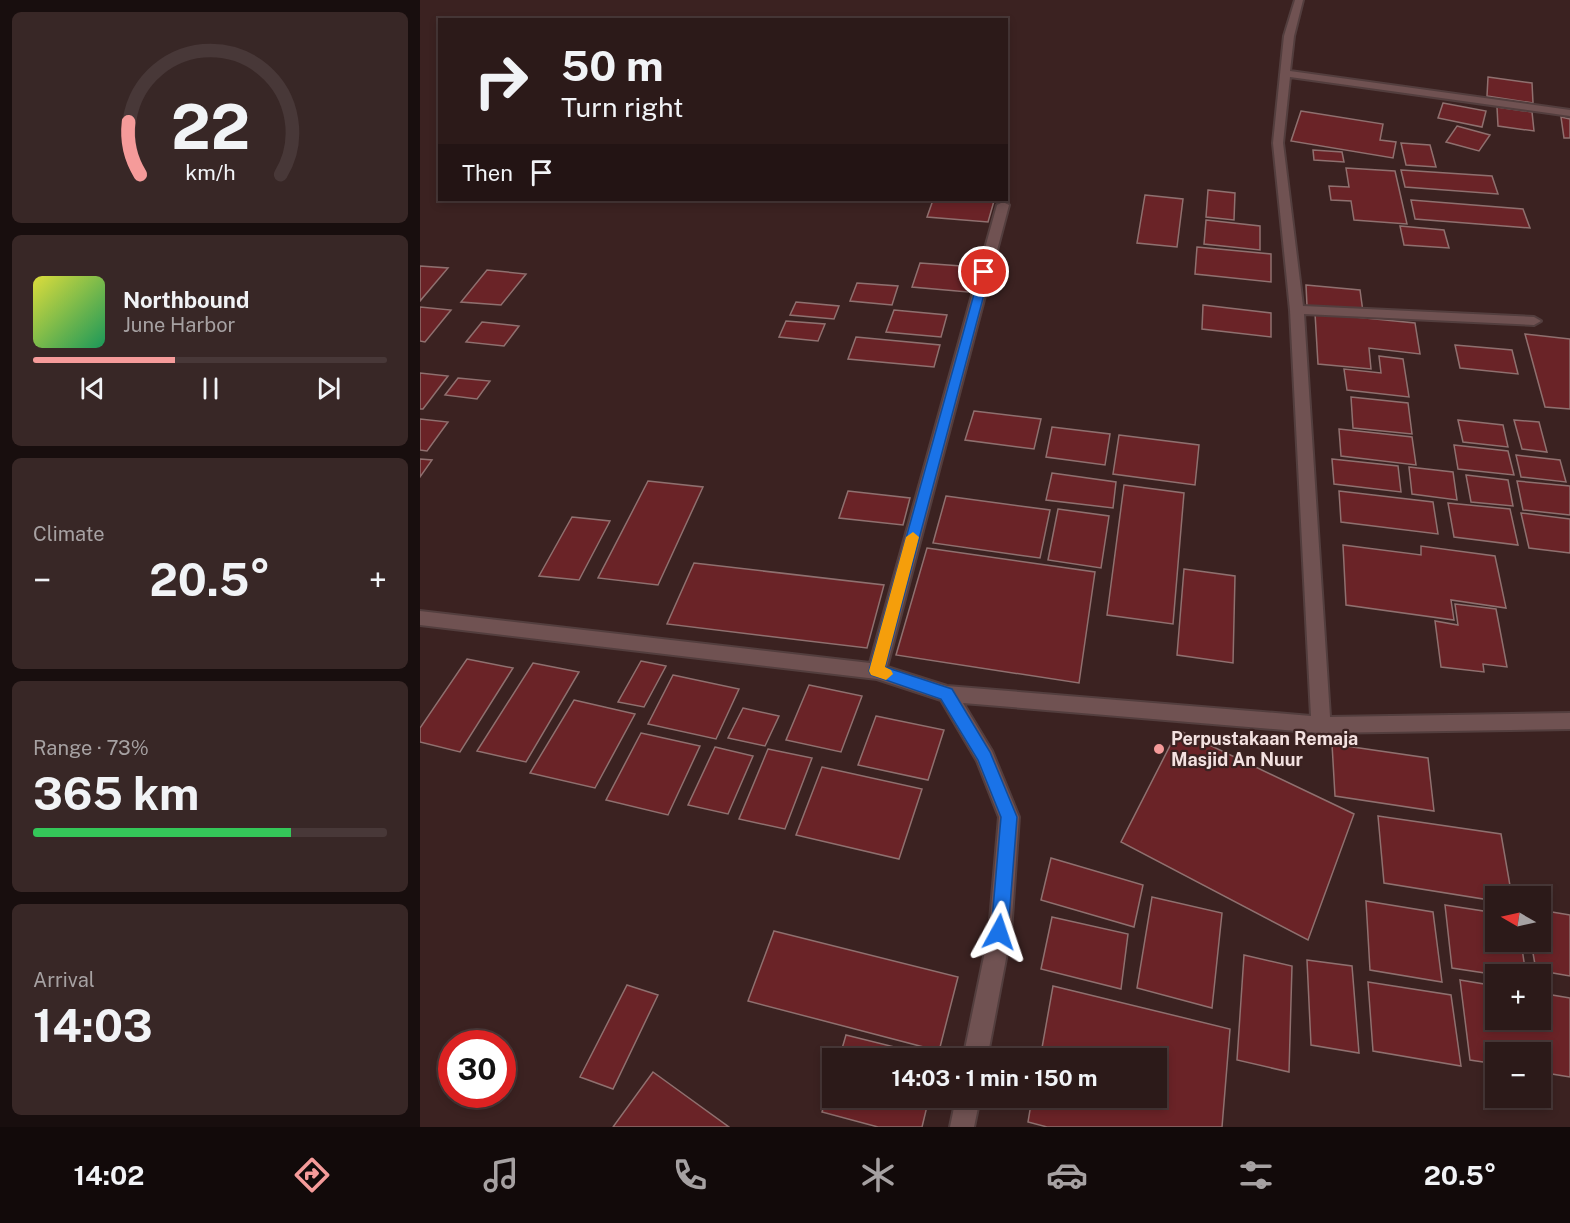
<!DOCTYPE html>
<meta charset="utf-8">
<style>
:root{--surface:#2c1a19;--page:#382726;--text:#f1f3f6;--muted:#a6a1a2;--line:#483838;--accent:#f59b9a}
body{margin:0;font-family:"Public Sans",sans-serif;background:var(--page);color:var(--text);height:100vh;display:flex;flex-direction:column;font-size:22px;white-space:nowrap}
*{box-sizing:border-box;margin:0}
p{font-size:20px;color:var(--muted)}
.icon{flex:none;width:33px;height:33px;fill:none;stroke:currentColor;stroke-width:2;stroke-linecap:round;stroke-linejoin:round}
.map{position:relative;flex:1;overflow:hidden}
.details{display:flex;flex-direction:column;gap:12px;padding:12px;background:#180e0e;width:420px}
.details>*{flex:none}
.banner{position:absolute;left:18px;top:18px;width:570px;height:183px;border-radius:0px;box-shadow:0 3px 9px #0003,0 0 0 2px var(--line);background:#2c1a19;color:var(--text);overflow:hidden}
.needle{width:39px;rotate:279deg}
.buttons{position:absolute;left:1065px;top:886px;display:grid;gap:12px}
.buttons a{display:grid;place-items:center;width:66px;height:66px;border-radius:0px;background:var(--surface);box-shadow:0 3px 9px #0003,0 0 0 2px var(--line);font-size:30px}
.speed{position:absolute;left:18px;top:1030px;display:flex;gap:12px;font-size:30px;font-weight:700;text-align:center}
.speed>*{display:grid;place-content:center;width:78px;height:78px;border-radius:50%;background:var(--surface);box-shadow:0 3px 9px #0003,0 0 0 2px var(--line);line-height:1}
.speed .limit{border:9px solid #d22;background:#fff;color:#111}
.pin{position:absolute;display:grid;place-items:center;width:51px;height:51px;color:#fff;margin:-26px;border:3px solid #fff;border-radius:50%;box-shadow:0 2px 6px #0007}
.me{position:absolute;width:66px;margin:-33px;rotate:5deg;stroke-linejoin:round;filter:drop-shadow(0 0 4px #0008)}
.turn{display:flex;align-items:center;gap:21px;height:126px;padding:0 24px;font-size:27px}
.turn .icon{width:78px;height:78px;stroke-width:2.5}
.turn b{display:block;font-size:42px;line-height:51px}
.then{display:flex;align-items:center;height:57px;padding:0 24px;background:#0003;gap:12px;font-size:22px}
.big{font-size:45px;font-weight:700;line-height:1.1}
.details .widget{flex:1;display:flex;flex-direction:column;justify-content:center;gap:9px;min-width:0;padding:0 21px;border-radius:9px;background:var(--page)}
.details .dial{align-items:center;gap:0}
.dial svg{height:156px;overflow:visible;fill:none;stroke:var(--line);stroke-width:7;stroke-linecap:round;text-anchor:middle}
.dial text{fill:var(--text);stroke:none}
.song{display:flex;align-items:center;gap:18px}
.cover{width:72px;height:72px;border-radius:9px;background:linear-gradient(135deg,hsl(60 70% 55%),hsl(150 70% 35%))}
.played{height:6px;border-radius:3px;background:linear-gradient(90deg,var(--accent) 40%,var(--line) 40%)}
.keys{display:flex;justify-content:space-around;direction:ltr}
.heat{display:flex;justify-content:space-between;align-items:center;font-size:33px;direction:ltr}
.charge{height:9px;border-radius:4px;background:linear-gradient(90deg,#34c759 73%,var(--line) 0)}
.trip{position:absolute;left:402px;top:1048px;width:345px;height:60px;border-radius:0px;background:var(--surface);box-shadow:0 3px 9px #0003,0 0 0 2px var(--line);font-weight:700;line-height:60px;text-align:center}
.dock{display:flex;height:96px;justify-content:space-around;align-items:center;background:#120a0a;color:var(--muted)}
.dock .icon{width:42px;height:42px}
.dock .on{color:var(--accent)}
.dock b{font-size:27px;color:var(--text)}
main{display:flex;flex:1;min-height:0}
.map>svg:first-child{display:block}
.building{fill:#6a2327;stroke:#8f706f;stroke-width:1.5}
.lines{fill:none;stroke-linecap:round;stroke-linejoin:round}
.minor-casing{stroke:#533e3e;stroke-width:4}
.minor{fill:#705252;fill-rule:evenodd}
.route{fill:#1a73e8;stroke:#114b97;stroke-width:1.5}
.slow{fill:#f59e0b}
.poi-dot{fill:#f59b9a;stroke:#3b2221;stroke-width:2}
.labels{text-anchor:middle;stroke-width:4.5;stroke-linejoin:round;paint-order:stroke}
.poi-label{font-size:18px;font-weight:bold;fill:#f3e1e0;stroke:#3b2221;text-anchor:start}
</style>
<main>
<section class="details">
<div class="widget dial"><svg viewBox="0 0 100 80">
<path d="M14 69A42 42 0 1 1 86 69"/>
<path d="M14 69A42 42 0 0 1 8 42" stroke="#f59b9a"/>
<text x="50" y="56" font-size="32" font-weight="700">22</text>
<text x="50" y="72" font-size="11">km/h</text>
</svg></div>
<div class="widget">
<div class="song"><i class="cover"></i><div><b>Northbound</b><p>June Harbor</p></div></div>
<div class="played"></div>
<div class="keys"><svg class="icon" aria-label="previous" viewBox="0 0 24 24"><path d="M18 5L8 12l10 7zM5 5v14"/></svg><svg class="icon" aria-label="pause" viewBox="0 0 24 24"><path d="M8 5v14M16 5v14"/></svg><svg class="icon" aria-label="next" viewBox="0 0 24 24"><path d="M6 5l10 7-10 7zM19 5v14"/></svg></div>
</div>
<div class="widget"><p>Climate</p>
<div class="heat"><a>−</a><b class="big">20.5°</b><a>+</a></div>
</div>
<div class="widget"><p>Range · 73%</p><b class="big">365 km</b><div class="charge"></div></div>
<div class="widget"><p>Arrival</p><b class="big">14:03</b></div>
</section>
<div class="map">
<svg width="1150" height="1127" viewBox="0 0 1150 1127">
<rect width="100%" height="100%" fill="#3b2221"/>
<!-- building -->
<path class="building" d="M1068,77L1112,83L1113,103L1067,96Z
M1023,103L1066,111L1062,127L1018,118Z
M1077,107L1112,112L1114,131L1078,126Z
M881,111L963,124L960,140L976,142L973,158L871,141Z
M1141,117L1150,119V138H1144Z
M1037,126L1070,135L1059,151L1026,142Z
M981,143L1010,145L1016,167L986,165Z
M893,150L922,152L924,162L894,160Z
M926,168L975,171L987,224L934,220L931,201L911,200L909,186L929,187Z
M981,170L1072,176L1078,194L985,187Z
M788,190L815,193L814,220L786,217Z
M725,195L763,199L757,247L717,243Z
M513,200H556L574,201L568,222L507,217Z
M991,200L1103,209L1110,228L995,219Z
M786,220L840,226V250L784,244Z
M980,226L1024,230L1029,248L984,245Z
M777,247L851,254V282L775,274Z
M500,263L555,267L548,292L492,287Z
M0,266L28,268L0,301Z
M67,270L106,274L81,305L41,302Z
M437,283L478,286L472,305L430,301Z
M886,285L940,290L943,312L887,306Z
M376,302L419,306L414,319L370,315Z
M783,305L851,313V337L782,329Z
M0,307L31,310L5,342L0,341Z
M474,310L527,315L521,337L466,332Z
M895,313L995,323L1000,354L949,348L951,369L898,364Z
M366,321L405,324L398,341L359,337Z
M62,322L99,326L84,346L46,342Z
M1105,334L1150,339V409L1125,407Z
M436,337L520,345L514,367L428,359Z
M1035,345L1092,350L1098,374L1040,368Z
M959,356L983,359L989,397L927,390L924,369L961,373Z
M0,373L28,376L3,409H0Z
M38,378L70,381L57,399L25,395Z
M931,397L988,403L992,434L933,428Z
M554,411L621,419L614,449L545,440Z
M0,419L28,422L7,451L0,450Z
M1038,420L1083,425L1088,447L1043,442Z
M1094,420L1119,422L1127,452L1102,449Z
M632,427L690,434L685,465L626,457Z
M919,429L992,437L996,465L921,456Z
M699,435L779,445L775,485L693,474Z
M1034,445L1088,451L1094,475L1038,469Z
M1096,455L1140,460L1146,482L1101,477Z
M0,459L12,460L0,477Z
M912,459L978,466L981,492L914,484Z
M989,467L1033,472L1037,500L992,494Z
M632,473L696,482L693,508L626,500Z
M1046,475L1088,480L1093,506L1051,502Z
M228,481L283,487L238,585L178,578Z
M1097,481L1150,486V515L1103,510Z
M704,485L764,493L753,624L687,615Z
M428,491L490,498L483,525L419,518Z
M919,491L1013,502L1018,534L921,522Z
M526,496L630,510L620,558L513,543Z
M1028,503L1090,509L1098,545L1034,537Z
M638,509L689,516L681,568L628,560Z
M1101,513L1150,519V553L1109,548Z
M152,517L190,521L159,580L119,576Z
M923,545L1001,555V546L1075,556L1086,608L1031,600L1034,620L926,605Z
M507,548L675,572L659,683L476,655Z
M274,563L464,585L447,648L247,624Z
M764,569L815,576L813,663L757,655Z
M1035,604L1076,609L1087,667L1063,664L1064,672L1021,667L1015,621L1038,625Z
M47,659L93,668L40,752L0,742V728Z
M221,661L246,666L224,707L198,702Z
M113,663L159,672L106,762L57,751Z
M253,675L319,689L296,739L228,724Z
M389,685L442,696L421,752L366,740Z
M154,700L215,714L175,788L110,773Z
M323,708L359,716L345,746L308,738Z
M456,716L524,730L508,780L438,765Z
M758,730L934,814L888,940L701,842Z
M221,733L280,746L248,815L186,800Z
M912,744L1008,758L1014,811L915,796Z
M295,747L333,756L308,814L268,805Z
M348,749L392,758L365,829L319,819Z
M402,767L502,789L479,859L376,835Z
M958,816L1081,834L1092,897H1076V901L964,883Z
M631,858L723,885L714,927L621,900Z
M732,897L802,913L792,1008L717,988Z
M946,901L1013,912L1022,982L950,970Z
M1025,905L1076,913V942H1101L1106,975H1078L1032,968Z
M1120,910L1150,915V976L1116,970L1111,942H1120Z
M632,917L708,934L701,989L621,969Z
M354,931L538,977L519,1051L328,1001Z
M824,955L872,966L869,1072L817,1060Z
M887,960L932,966L939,1053L891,1045Z
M1040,980L1076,986V1020H1120V993L1150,998V1077L1120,1072V1053H1076V1064L1050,1060Z
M948,982L1031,995L1041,1066L953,1051Z
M207,985L238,995L193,1089L160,1077Z
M633,986L810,1029L802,1127H627L608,1122L612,1098H736V1059H620Z
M426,1035L519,1058V1059H419Z
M233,1072L309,1127H193Z
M412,1079V1098H509L502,1127H458L402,1112Z"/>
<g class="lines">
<!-- minor casing -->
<g class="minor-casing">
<path id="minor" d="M875,0H883L874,36L870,71L1150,110V116L870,77L863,143L883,306L1114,317L1121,321L1114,325L884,314L910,717L1150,713V729L901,733L543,703L572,751L599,817L591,932L567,1059H543L569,932L579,817L557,761L521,700L457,679L0,625V611L450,663L577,205L583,202L589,205L467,667L527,686L891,716L870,310L853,143L864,36Z
M536,1098H560L554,1127H530Z"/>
</g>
<!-- minor -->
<use href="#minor" class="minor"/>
</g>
<!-- route -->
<path class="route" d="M561,269L570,272L465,667L532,689L570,752L597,817L588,932L586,938L579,941L573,938L571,932L581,817L558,760L521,699L451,675L449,671Z"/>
<!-- slow -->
<path class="slow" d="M493,532L499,537L465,667L471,670L473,674L466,680L451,675L449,671L486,537Z"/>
<!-- markers -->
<circle class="poi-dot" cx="739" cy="749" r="6"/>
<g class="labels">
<!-- poi labels -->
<g class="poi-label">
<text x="751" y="745">Perpustakaan Remaja<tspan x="751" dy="21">Masjid An Nuur</tspan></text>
</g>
</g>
</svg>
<div class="buttons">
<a><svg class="needle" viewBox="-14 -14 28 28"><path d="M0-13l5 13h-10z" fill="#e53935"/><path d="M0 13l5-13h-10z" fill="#a6a1a2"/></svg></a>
<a>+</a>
<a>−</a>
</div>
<div class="speed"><div class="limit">30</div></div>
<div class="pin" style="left:564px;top:272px;background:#d93025"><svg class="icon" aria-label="arrive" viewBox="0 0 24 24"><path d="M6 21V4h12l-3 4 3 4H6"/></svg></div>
<svg class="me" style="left:579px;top:932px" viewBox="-20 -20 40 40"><path d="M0-17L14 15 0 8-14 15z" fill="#1a73e8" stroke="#fff" stroke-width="4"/></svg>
<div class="trip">14:03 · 1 min · 150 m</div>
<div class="banner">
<div class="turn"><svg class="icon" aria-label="right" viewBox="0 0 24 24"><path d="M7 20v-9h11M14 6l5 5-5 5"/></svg><div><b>50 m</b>Turn right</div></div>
<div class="then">Then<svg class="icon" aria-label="arrive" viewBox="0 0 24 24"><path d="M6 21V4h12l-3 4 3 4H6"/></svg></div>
</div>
</div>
</main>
<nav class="dock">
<b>14:02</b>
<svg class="icon on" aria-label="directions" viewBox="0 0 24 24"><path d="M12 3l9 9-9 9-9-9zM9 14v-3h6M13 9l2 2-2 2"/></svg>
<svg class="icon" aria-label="music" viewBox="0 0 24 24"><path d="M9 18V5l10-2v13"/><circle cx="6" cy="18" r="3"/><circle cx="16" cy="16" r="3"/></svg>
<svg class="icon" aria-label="phone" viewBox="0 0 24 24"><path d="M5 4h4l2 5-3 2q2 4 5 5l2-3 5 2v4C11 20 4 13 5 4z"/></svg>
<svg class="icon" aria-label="climate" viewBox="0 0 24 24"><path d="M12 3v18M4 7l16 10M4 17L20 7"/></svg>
<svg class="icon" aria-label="car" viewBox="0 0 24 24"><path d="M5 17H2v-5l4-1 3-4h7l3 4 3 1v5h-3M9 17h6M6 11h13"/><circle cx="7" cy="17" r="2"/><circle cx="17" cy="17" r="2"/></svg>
<svg class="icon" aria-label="filters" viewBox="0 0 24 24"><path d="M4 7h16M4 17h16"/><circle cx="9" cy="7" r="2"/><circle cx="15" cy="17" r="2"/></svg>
<b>20.5°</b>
</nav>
